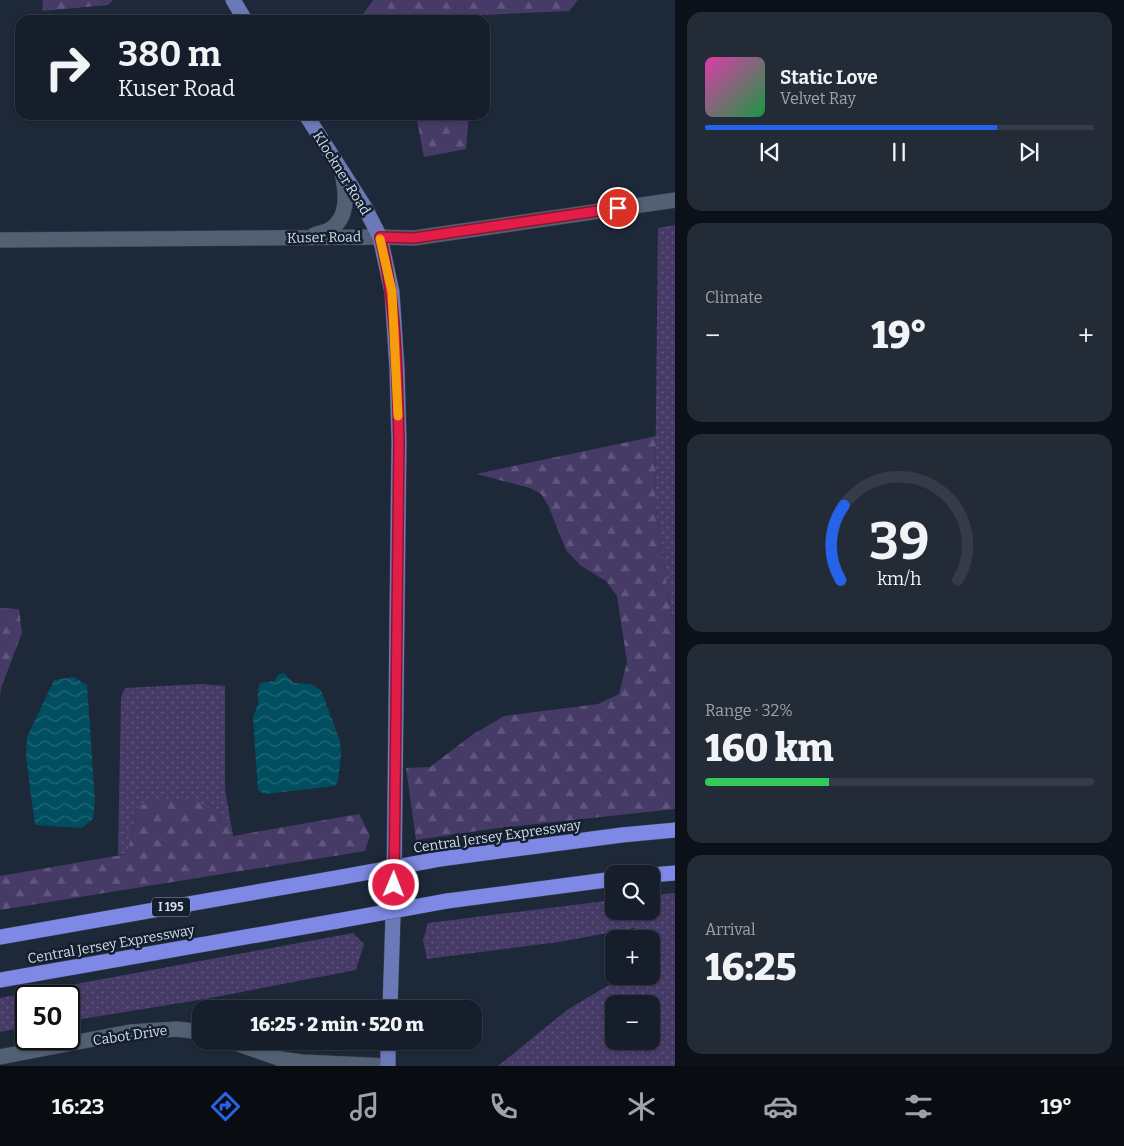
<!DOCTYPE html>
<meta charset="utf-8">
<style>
:root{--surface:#161e2b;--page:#232b37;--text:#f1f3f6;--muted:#9ea2a9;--line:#353c47;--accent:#2563eb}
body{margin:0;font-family:Bitter,serif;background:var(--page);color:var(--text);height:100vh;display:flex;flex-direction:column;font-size:19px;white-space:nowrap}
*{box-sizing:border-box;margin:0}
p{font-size:16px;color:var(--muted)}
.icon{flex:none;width:28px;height:28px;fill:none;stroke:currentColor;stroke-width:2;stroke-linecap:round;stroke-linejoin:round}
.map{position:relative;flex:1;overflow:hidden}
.drawer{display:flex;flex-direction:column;gap:12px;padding:12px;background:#0c1018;width:449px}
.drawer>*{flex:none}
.hud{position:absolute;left:15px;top:15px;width:475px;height:105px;border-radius:15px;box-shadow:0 1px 4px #0004,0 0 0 1px var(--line);background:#161e2b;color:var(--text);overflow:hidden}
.tools{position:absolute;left:605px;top:865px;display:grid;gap:10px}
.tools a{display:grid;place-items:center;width:55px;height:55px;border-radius:10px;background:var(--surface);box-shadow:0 1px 4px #0004,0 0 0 1px var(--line);font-size:25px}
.speed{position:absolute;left:15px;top:985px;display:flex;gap:10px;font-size:25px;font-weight:700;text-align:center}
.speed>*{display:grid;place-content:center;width:65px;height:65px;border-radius:50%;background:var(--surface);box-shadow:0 1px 4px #0004,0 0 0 1px var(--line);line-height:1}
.speed .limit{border:2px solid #111;border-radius:8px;background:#fff;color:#111}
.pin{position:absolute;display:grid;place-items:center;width:42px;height:42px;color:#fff;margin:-21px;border:2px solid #fff;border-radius:50%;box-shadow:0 1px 5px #0007}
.me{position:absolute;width:55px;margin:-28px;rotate:1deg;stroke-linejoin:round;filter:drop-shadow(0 0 4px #0008)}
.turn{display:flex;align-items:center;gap:18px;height:105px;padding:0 20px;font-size:22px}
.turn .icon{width:65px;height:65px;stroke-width:2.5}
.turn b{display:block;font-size:35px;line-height:42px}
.big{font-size:38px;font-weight:800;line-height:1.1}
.drawer .card{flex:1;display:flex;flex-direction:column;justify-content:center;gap:8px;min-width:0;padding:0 18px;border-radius:15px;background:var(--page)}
.drawer .dial{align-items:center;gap:0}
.dial svg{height:130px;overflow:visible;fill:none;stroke:var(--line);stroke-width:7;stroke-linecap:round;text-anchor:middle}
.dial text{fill:var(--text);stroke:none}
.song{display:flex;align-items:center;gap:15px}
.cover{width:60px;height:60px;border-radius:8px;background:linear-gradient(135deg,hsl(320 70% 55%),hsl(140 70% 35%))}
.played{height:5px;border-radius:2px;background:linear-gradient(90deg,var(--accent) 75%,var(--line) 75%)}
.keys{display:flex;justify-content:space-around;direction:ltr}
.heat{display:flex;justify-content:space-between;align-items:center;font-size:28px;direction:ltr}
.charge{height:8px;border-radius:4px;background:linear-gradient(90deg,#34c759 32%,var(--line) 0)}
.trip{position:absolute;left:192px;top:1000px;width:290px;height:50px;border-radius:15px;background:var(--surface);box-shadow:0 1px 4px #0004,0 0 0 1px var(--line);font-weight:800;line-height:50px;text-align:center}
.tabs{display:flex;height:80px;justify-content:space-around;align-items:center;background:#090c11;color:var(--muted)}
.tabs .icon{width:35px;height:35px}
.tabs .on{color:var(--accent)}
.tabs b{font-size:22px;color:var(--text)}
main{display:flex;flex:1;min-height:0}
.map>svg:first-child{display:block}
.grass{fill:url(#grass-dots);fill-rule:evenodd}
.forest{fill:url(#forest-firs)}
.water{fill:url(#water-waves)}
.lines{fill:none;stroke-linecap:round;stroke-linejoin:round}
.minor-casing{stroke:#384250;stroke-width:16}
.major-casing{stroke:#384250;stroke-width:16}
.highway-casing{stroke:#384250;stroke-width:16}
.minor{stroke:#526073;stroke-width:15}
.major{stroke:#6c79b7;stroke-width:15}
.highway{stroke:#7d89e4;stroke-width:15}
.highway-bridge-casing{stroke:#384250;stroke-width:16;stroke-linecap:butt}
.highway-bridge{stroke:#7d89e4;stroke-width:15}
.route-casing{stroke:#92132f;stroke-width:12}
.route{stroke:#e11d48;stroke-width:9}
.slow{stroke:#f59e0b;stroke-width:9}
.labels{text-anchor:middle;stroke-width:5;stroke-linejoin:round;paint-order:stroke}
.shield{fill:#131f2f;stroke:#9aa3b0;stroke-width:1}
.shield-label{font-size:12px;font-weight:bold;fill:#d4dce7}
.street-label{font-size:14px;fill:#d4dce7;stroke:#131f2f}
</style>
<main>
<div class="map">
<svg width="676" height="1066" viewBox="0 0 676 1066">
<defs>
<pattern id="grass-dots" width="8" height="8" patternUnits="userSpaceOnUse" patternTransform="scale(1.25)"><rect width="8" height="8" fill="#463a67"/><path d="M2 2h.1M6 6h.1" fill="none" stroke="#60567d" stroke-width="1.8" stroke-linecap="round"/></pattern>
<pattern id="forest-firs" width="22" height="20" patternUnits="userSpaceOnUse" patternTransform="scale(1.25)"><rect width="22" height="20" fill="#463a67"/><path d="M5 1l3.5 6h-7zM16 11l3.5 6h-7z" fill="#60567d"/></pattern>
<pattern id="water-waves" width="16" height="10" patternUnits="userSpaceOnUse" patternTransform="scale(1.25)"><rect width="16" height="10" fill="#004e60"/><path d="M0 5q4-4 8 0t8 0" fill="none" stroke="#246777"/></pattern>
</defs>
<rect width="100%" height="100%" fill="#1d2839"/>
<!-- grass -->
<path class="grass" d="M675,225V621L672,619L655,502L658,228Z
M201,684L225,686V789L233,836L216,812L138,807L127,854L118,855L121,697L125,688Z
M675,893V1066H498L567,1010L624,976H651V939H645L634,928L559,942L427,959L423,940L428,923L614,900V911H651V895ZM614,1004H651V1041H614Z
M353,933L364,944L356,970L205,999L69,1021V996H26V1027L0,1032V998Z"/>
<!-- forest -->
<path class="forest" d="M43,0H113L108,5L42,11Z
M373,0H578L569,11L482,15L481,20H359Z
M416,115H469L466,149L424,157Z
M656,436L655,502L672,619L675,621V809L498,828L416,840L406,768L430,767L472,735L504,716L598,704L619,694L627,662L617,596L606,581L581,566L566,550L548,505L541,494L530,488L476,474Z
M0,608L19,609L22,633L1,688L0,698Z
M192,799L216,812L233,836L359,814L370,835L365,851L0,910V876L127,854L138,807L155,800Z"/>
<!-- water -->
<path class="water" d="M284,673L294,683L311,684L321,690L340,741L341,755L338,781L335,786L265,794L258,791L253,717L258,704V690L260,683L274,681L279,674Z
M74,677L87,685L95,801L93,819L82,828L35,825L26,757L27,737L54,680Z"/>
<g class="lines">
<!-- minor casing -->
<g class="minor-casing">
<path id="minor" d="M314,235C319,233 325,232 329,230C350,218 346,192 342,173
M0,240L380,237L414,238L676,200
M230,1041L281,1059L302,1062L388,1066
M0,1057L130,1032L177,1029L201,1032"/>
</g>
<!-- major casing -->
<g class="major-casing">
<path id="major" d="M233,0L245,20
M306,115L364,206L380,237L392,292L397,369L399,441L394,885L390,1009
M388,1066V1041"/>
</g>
<!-- highway casing -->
<g class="highway-casing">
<path id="highway" d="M440,859L622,835L676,830
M651,875L676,873
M447,901L614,879
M0,937L342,877
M0,980L337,921"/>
</g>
<!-- minor -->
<use href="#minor" class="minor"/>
<!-- major -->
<use href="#major" class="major"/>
<!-- highway -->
<use href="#highway" class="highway"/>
<!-- highway-bridge casing -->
<g class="highway-bridge-casing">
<path id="highway-bridge" d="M342,877L440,859
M337,921L447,901"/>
</g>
<!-- highway-bridge -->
<use href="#highway-bridge" class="highway-bridge"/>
</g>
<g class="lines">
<!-- route casing -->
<g class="route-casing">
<path id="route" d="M394,885L399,441C397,372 397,304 380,237L414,238L618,208"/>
</g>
<!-- route -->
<use href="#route" class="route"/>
<!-- slow -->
<path class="slow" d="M380,239L392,292L398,416"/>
</g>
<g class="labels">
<!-- shield labels -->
<rect class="shield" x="152" y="897.5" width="38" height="19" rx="4"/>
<g class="shield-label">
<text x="171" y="911">I 195</text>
</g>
<!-- street labels -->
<g class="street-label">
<text transform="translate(342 173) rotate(58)" y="5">Klockner Road</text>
<text transform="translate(324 237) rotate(-1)" y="5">Kuser Road</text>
<text transform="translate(497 836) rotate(-8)" y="5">Central Jersey Expressway</text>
<text transform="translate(111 944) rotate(-10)" y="5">Central Jersey Expressway</text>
<text transform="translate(130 1035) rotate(-8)" y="5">Cabot Drive</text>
</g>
</g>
</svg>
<div class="tools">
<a><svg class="icon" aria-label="search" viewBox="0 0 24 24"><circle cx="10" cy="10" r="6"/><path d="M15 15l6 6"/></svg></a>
<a>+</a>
<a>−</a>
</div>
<div class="speed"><div class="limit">50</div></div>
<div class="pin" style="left:618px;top:208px;background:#d93025"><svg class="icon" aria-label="arrive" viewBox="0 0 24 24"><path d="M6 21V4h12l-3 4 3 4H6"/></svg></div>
<svg class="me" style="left:394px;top:885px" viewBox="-20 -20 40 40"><circle r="17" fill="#e11d48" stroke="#fff" stroke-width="3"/><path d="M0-11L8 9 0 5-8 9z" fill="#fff"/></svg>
<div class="trip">16:25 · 2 min · 520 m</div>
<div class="hud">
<div class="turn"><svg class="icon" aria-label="right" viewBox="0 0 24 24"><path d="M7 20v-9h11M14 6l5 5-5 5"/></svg><div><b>380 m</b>Kuser Road</div></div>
</div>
</div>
<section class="drawer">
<div class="card">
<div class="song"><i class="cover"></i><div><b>Static Love</b><p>Velvet Ray</p></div></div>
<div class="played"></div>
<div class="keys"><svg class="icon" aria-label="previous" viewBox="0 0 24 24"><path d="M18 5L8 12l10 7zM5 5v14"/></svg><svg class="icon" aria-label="pause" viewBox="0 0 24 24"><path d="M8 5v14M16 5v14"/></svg><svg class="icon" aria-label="next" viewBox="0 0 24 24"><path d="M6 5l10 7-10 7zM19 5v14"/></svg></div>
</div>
<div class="card"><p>Climate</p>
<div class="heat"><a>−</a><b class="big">19°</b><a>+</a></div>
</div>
<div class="card dial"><svg viewBox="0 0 100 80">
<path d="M14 69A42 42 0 1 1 86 69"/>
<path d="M14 69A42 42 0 0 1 16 23" stroke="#2563eb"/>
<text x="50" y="56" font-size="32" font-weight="700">39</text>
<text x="50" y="72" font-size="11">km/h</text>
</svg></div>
<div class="card"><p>Range · 32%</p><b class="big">160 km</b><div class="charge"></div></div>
<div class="card"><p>Arrival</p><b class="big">16:25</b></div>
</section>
</main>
<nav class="tabs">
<b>16:23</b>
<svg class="icon on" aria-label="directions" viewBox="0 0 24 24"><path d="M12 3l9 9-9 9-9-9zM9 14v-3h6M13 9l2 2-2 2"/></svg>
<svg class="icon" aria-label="music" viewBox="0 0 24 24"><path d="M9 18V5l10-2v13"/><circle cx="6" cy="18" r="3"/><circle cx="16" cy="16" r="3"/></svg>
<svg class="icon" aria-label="phone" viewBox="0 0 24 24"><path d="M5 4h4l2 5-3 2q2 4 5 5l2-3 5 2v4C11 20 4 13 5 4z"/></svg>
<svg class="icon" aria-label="climate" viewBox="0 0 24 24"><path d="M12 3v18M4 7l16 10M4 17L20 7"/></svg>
<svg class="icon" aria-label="car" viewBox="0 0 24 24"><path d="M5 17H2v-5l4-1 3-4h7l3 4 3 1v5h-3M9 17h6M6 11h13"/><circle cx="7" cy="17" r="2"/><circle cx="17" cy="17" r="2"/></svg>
<svg class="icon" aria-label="filters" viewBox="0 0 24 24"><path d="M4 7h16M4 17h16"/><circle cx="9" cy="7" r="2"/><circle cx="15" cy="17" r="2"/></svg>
<b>19°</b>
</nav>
